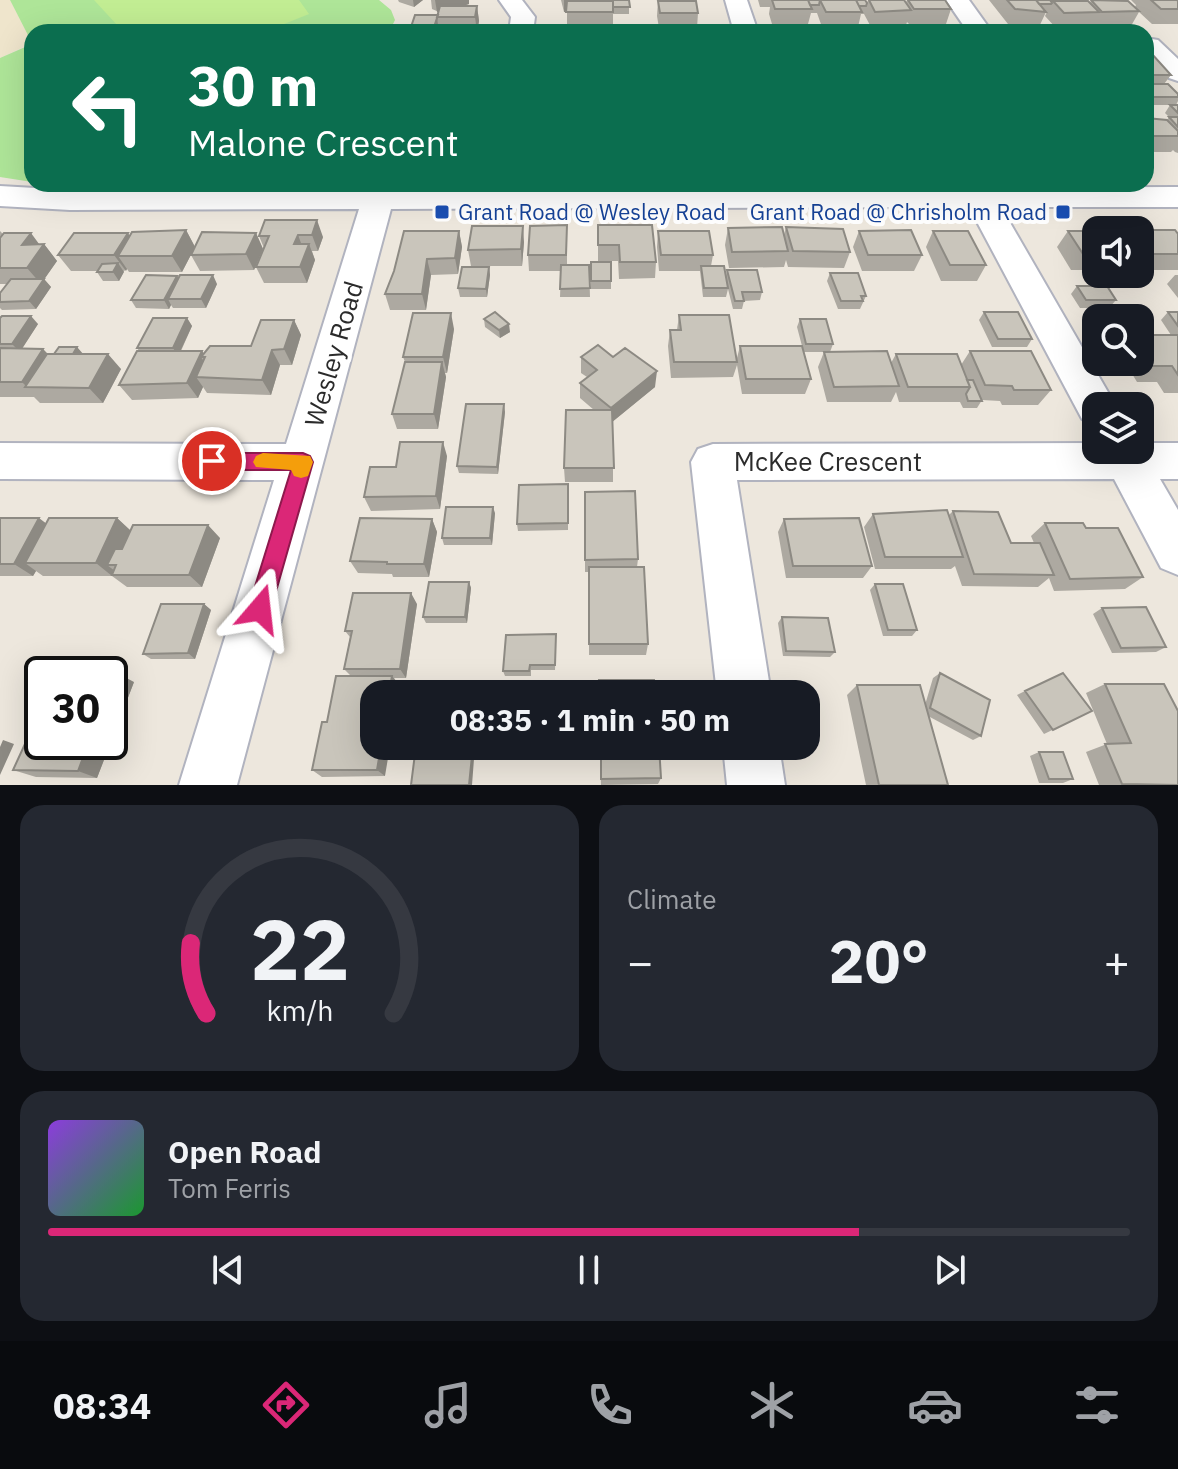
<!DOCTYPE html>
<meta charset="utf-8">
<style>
:root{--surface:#171b24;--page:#242831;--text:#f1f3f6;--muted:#9ea1a6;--line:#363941;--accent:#db2777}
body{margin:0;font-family:"IBM Plex Sans",sans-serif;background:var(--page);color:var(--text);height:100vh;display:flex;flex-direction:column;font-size:30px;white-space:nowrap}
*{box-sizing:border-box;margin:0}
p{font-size:26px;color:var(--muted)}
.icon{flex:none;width:44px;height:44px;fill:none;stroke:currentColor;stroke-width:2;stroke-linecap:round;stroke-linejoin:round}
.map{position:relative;height:785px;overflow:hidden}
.panel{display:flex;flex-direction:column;gap:20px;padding:20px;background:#0d0f14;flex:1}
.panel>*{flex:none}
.hud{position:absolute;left:24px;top:24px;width:1130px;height:168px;border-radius:24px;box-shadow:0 8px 32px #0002;background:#0b6e4f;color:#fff;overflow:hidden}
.tools{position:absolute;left:1082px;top:216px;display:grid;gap:16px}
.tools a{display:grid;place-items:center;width:72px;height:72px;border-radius:16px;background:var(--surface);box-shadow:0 8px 32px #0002;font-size:40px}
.speed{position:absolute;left:24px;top:656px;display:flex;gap:16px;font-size:40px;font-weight:700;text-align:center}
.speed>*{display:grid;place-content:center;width:104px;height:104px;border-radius:50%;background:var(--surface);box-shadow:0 8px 32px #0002;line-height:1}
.speed .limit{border:4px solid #111;border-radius:12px;background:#fff;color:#111}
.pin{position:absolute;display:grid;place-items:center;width:68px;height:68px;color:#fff;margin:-34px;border:4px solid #fff;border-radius:50%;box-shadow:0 2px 8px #0007}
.me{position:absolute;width:88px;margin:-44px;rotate:17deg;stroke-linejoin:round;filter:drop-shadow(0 0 6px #0008)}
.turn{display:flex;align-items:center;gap:28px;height:168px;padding:0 32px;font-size:36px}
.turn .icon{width:104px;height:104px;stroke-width:2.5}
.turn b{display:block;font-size:56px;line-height:68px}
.big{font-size:60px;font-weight:800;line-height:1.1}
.panel .card{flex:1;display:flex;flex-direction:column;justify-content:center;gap:12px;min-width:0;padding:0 28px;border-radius:24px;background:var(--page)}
.panel .dial{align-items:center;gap:0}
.dial svg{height:208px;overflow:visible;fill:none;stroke:var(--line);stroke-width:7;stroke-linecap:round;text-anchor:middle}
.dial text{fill:var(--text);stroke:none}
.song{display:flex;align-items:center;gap:24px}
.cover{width:96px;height:96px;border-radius:12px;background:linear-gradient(135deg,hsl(270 70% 55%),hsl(130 70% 35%))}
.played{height:8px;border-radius:4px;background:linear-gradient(90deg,var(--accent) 75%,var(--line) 75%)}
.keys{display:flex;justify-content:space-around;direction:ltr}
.heat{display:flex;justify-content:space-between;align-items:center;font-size:44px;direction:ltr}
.panel .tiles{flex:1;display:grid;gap:20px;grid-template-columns:1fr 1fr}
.card:last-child{grid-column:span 2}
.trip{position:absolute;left:360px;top:680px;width:460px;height:80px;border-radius:24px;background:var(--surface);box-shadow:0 8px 32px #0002;font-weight:800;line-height:80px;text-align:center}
.menu{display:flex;height:128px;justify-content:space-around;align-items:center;background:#090b0e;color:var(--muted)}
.menu .icon{width:56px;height:56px}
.menu .on{color:var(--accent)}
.menu b{font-size:36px;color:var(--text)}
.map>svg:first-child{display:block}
.education{fill:#efe5cc}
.green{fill:#aee598}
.pitch{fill:#c2ed93}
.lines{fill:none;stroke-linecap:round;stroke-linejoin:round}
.minor-casing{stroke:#b1b3bf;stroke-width:4}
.minor{fill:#fff;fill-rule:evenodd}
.wall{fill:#ada9a1}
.shaded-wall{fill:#8d8a83}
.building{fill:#c9c5bb;stroke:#8d8a83;stroke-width:2}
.route{fill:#db2777;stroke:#8e194d;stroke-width:2}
.slow{fill:#f59e0b}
.transit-dot{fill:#1a4fb4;stroke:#fff;stroke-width:3}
.labels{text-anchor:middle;stroke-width:8;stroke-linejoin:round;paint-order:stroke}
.far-transit-label{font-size:22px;fill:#164399;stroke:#fff;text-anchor:start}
.street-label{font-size:26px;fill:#2b2b2b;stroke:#fff}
</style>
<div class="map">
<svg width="1178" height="785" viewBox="0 0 1178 785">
<rect width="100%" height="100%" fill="#ede7dd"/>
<!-- education -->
<path class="education" d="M0,0H10L32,43L0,58Z"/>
<!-- green -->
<path class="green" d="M10,0H379L391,10L395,20L389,32H32V43Z
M32,44V182L0,177V58Z"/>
<!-- pitch -->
<path class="pitch" d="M94,0H299L309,14L264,32H140L118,26Z"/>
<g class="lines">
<!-- minor casing -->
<g class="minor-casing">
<path id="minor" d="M499,0H522L535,17L533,32H509L511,17Z
M725,0H747L758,32H734Z
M946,0H969L992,32H968Z
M1146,38L1158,40L1178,59V81L1169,78L1146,56Z
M0,186L70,190L1178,187V207H1001L1116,406H1096V423L1082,419L969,207L391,209L237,785H179L274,480L0,479V443L286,444L359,209L70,210L0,206Z
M1096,443V450H1140V443H1178V479H1160L1178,510V575L1161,568L1114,479L737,480L771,694H717L691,462L698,449L713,444Z
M723,746H779L785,785H727Z"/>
</g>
<!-- minor -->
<use href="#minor" class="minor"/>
</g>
<!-- wall -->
<path class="wall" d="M398,0H423L414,7L399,2Z
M431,0H469V4L463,6H477L479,21L477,32H439L438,25L436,32H412L411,27L438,15L439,12L432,9Z
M561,0H629V14H613V27H567V11L564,12Z
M667,0H695L698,13L697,28H659L657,16L658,1Z
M758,0H865L867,3L868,0L906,2L907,0H945L951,9L946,24H909L907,22L906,25L871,27L864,14H861L858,27H822L817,13H811L808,24H772L769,14L770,7H760Z
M989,0H1050L1052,3L1053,1L1090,3L1091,0L1135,7L1136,5L1131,0H1177L1178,1V24H1152L1139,12L1131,26L1094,27L1092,24L1091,27L1056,28L1045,16L1047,12H1046L1039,27L1008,24Z
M1146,54L1171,75L1164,84L1178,94V101L1176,105H1178V153L1175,152L1173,150L1171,152H1146V118L1167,120L1169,117L1165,113L1170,105H1148L1146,103Z
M265,220L323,237L318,251H312L315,260L307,283H264L256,267L264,248L259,236Z
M598,225L656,262L655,278L619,279L618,261H598Z
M786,227L850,252L844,268L788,267L786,260L784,267L729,268L725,245L728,228L784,235Z
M186,230L195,247L182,272H129L127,269L124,271L119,281H103L97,272L98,271H71L58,255L130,236Z
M1140,230L1178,234V270H1140Z
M0,231L3,234L40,245L44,244L57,261L44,279L51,287L36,309L2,310L0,308V293L7,284H0Z
M459,231L462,247L458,274L431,275L426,310H390L385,294Z
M658,231L713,255L711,266L726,275L727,270L762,292L760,300L744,301L742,309H733L728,289L726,297H703L700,271H659L657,247Z
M859,231L922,255L914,271H862L853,247Z
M933,231L986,265L977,281H941L926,247Z
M1068,231H1096V270H1071L1057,247Z
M256,233L263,249L254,270L200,271L191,255Z
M567,241V265H589L590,297H560L561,271H529L528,255Z
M524,242L522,266H471L468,250Z
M591,262H611V289H591Z
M489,267L490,275L487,297H460L458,288Z
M830,273L866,296L860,309H838L827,281Z
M1175,275H1178V298L1167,284Z
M177,276L179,278L217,284L206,308H173L171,305L169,309L136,308L131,300Z
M1077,286L1116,300L1109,308H1080L1071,294Z
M984,312L1032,339L1027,347H992L979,320Z
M1092,312L1096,318V337L1086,320Z
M1168,312H1178V393H1164L1157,382H1137L1125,362H1140V348L1142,335H1171L1161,320Z
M679,315L737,358L740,346H802L797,327L800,319L833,344L830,352H804L811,379L805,394H742L737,365L733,377L671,378L668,346L670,330H677Z
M0,318L38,324L22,348L43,349L48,354H54L77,347L82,354L121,369L103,403H40L34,397H0Z
M187,318L192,326L181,351H202L204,354L251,346L294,320L301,335L292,365H280L271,395L207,393L203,387L198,398L132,400L119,385L139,351L137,348Z
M484,319L510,332L500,338L485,327Z
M454,329L447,373H445L446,377L438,429H397L392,414L405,362L403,357Z
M970,351L1051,390L1038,405H1002L1000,401L982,400L977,408H963L960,402H899L896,392L891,402H827L818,367L824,352L891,363L896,354L961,365Z
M581,357L655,387L613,421V482H565L564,468L594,410L580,398V383L587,377L581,373Z
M505,412L498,474L459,473L457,466Z
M447,456L440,509L371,511L364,497Z
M568,484V530L518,531L517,524Z
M585,492L638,559L637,567L648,644L646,655H589V572H585Z
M953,511L1011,543H1034L1031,536L1045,523L1086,528L1143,577L1125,589L1054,591L1049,578L1038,587L962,586L955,566L951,569H875L864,527L873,514L949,515Z
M495,513L492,545H444L442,538Z
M0,518L46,523L117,518L130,530L220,538L202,587H127L112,576H43L36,571L33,576H0Z
M432,519L437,532L429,577H393L392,574L358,573L350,561Z
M784,519L872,566L863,578H786L778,532Z
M469,582L471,588L467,623H426L423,617Z
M875,584L917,630L912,636H883L870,590Z
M204,604L211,610L195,659H151L143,654Z
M417,604L406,678H394L399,685L398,694H374L385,776L322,777L312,770L327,722L351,676L344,669L350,637L345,631Z
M1102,608L1166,647L1156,652L1112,653L1093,614Z
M782,617L835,652L830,657L783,656L778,623Z
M556,640L555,670H531V676H505L503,671Z
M940,673L981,736L973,740L928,716L948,785H866L847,695L857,685L925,705L933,678Z
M134,682L97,778L36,777L13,770Z
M1105,684L1178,785H1099L1086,752L1107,744L1086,693Z
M1025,691L1092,711L1044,734L1017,695Z
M600,746L661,778L658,784L601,785Z
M1039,752L1073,779L1063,783H1039L1030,756Z"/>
<!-- shaded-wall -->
<path class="shaded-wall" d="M413,0H423L414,7Z
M435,0H469V4L447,11L437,12Z
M564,0H591V8L564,12Z
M477,6L479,21L477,32L475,17Z
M437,17L438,25L436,32H435L434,27Z
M317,220L323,237L318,251L312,235Z
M523,226L524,242L522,266L521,249Z
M186,230L195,247L182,272L172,256Z
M459,231L462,247L458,274L455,258Z
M31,233L42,248L44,244L57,261L41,284L27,268L22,245Z
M128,233L138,250L118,256L127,269L126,271L114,255Z
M256,233L263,249L254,270L246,254Z
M298,235L304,251L294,244Z
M309,244L315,260L307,283L300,267Z
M427,259L431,275L426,310L422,294Z
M118,263L124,272L119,281L113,272Z
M489,267L490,275L487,297L486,289Z
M213,275L217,284L206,308L201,299Z
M177,276L182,284L168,299L171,305L169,309L164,300Z
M44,279L51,287L36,309L29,301Z
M451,313L454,329L447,373L443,357Z
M31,316L38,324L20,352L12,344Z
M187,318L192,326L178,356L173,348Z
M294,320L301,335L292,365L284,349Z
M509,324L510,332L500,338L499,330Z
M77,347L84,355L70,359Z
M43,349L52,359L28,388L22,382Z
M272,350L280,365L271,395L262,380Z
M202,351L212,367L205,357H201L210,371L196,377L203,387L198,398L187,383Z
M108,354L121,369L103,403L89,388Z
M442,362L446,377L438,429L434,414Z
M657,371L655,387L611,423V408Z
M504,404L505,412L498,474L497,467Z
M443,442L447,456L440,509L436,496Z
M493,507L495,513L492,545L490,538Z
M39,518L56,531L25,563L36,571L33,576L14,564Z
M117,518L132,532L116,565H107L115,571L112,576L96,563Z
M432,519L437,532L429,577L424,564Z
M208,525L220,538L202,587L189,575Z
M469,582L471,588L467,623L465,617Z
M411,593L417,604L406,678L400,669Z
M204,604L211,610L195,659L188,653Z
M117,673L134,682L97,778L78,771L89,742H110V691Z
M392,676L399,685L398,694H389Z
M3,740L14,744L0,775V747Z
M381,746H390L385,776L377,770Z
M473,746H475L472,785H469Z"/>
<!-- building -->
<path class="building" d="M607,0H629L630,7H613V1Z
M772,0H808L812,9H775Z
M808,0H820L819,5H810Z
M820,0H856L862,12H826Z
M856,0H865L867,3L866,6H859Z
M869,0H904L911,10L875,12Z
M908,0H945L951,9H914Z
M1007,0H1036L1046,12L1015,9Z
M1036,0H1050L1052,3L1051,4H1039Z
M1091,0L1128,1L1139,11L1102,12Z
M1151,0H1177L1178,1V9H1161Z
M567,1H613V12H566Z
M658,1H696L698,13H660Z
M1053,1H1088L1099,12L1064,13Z
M440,6H477L475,17H437Z
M415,15H438L434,27H411Z
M1146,54H1152L1171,75H1146Z
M1146,84H1168L1178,94V97H1153L1146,89Z
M1170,105H1178V113Z
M1169,117H1178V127Z
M1146,118L1167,120L1178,131V136H1146Z
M265,220H317L312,235H298L294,244H309L300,267H256L269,236H259Z
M567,225L566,255H528L530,226Z
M598,225H652L656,262H620L619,245H598Z
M472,226H523L521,249L468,250Z
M782,227L788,251L732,252L728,228Z
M786,227L843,229L850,252L793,251Z
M186,230L172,256H118L132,232Z
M911,230L922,255H868L859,231Z
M1140,230H1175L1178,234V254H1141L1140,252Z
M404,231H459L455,258L427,259L422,294H385L394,271Z
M658,231H709L713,255H661Z
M933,231H968L986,265H950Z
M1068,231H1096V254H1083Z
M202,232L256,233L246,254L191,255Z
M4,233H31L22,245L44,244L27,268H0V238Z
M74,233H128L114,255H58Z
M591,262H611V281H591Z
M118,263L113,272H97L102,264Z
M561,265H589L590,288L560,289Z
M701,266H724L728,288H704Z
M462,267H489L486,289L458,288Z
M727,270H757L762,292H742L744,301H735Z
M830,273H858L866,296H861L863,301H841Z
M146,275L177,276L164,300H131Z
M180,275H213L201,299H168Z
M11,279H44L29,301L0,302V293Z
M1077,286H1107L1116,300H1086Z
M495,312L509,324L499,330L484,319Z
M984,312H1018L1032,339H998Z
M1092,312H1127L1131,318H1096Z
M1168,312H1178V326Z
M413,313H451L443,357H403Z
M679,315H729L737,362H674L670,330H681Z
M2,316H31L12,344H0V318Z
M153,318H187L173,348H137Z
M800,319H826L833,344H806Z
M261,320H294L284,349L272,350L262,380L196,377L205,357H201L210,346H251Z
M1140,335H1178V375L1172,366H1152L1140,348Z
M598,345L613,357L625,348L657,371L611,408L580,383L597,370L581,357Z
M740,346H802L811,379H746Z
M59,347H77L73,354H54Z
M0,348L43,349L22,382H0Z
M137,351H202L187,383L119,385Z
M887,351L899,386L834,387L824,352Z
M970,351H1031L1051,390H1014L1012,386L985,385Z
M47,354H108L89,388L25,387Z
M896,354H957L970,387H908Z
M405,362H442L434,414H392Z
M967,380H973L982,401H968L966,394L970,387Z
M466,404H504L497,467L457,466Z
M566,410H612L614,468H564Z
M400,442H443L436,496L364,497L370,467H396Z
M568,484V523L517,524L519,485Z
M635,491L638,559L585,560V492Z
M446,507H493L490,538H442Z
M947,510L963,557H885L873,514Z
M953,511L998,512L1011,543H1040L1054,575L974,574Z
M0,518H39L14,564H0Z
M49,518H117L96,563H25Z
M360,518L432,519L424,564H387V562L350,561Z
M859,518L872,566H793L784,519Z
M1045,523H1083L1086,528H1118L1143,577L1070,579Z
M133,525H208L189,575H112L116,565H107L115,549H122Z
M589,567H644L648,644H589Z
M429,582H469L465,617H423Z
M875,584H903L917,630H888Z
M353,593H411L400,669H344L352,631H345Z
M161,604H204L188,653L143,654Z
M1146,607L1166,647L1121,648L1102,608Z
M782,617L828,618L835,652L786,651Z
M556,634L555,665H530L529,671H503L506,635Z
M58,673H117L110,691V674H57Z
M940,673L990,700L981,736L930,708Z
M1063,673L1092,711L1053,730L1025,691Z
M336,676H392L389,694H374V746H381L377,770H312L322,722H327Z
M599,680H654L655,694H600Z
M1105,684H1164L1178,711V785L1122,784L1105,744L1131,743Z
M857,685H920L948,785H879Z
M42,707V742H89L78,771L13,770Z
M416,746H473L469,785H411Z
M601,746H659L661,778L601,779Z
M1039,752H1063L1073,779H1049Z"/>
<!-- route -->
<path class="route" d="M212,453H303L310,456L313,462L271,609L268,617L260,620L252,617L248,609L291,470H212L205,467L203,461L205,456Z"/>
<!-- slow -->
<path class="slow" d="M263,453L310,456L313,462L308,476L301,478L294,476L291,470L256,467L253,462L256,456Z"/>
<!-- markers -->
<g class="transit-dot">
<rect x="434" y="204" width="16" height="16" rx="4"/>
<rect x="1055" y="204" width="16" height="16" rx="4"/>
</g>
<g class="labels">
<!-- far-transit labels -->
<g class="far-transit-label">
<text x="458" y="220">Grant Road @ Wesley Road</text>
<text x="1047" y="220" text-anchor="end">Grant Road @ Chrisholm Road</text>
</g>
<!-- street labels -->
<g class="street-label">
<text transform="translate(334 354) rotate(-74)" y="9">Wesley Road</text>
<text x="828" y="471">McKee Crescent</text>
</g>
</g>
</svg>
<div class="tools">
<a><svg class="icon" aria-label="sound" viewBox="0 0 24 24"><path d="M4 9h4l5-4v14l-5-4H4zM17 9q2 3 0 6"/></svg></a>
<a><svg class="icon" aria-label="search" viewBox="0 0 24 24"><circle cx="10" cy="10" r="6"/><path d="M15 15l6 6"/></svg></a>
<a><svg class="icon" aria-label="layers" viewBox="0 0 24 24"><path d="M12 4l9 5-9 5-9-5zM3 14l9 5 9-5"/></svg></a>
</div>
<div class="speed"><div class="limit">30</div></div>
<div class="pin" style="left:212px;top:461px;background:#d93025"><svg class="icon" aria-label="arrive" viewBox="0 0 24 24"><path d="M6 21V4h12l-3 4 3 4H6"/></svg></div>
<svg class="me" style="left:260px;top:609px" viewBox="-20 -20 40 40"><path d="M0-17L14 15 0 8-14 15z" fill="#db2777" stroke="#fff" stroke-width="4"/></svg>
<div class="trip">08:35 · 1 min · 50 m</div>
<div class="hud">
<div class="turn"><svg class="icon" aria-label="left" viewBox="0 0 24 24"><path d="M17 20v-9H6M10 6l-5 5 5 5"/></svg><div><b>30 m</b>Malone Crescent</div></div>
</div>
</div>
<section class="panel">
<div class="tiles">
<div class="card dial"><svg viewBox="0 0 100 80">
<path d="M14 69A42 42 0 1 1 86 69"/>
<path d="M14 69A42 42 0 0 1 8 42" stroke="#db2777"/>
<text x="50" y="56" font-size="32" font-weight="700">22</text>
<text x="50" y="72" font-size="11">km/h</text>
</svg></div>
<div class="card"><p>Climate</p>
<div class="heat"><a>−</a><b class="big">20°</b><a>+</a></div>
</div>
<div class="card">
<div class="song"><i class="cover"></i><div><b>Open Road</b><p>Tom Ferris</p></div></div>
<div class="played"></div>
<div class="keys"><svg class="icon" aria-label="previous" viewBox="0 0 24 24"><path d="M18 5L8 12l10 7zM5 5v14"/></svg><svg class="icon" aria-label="pause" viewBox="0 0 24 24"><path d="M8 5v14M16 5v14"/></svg><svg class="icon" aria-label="next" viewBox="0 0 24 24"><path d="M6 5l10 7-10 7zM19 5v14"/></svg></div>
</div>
</div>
</section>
<nav class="menu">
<b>08:34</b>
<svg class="icon on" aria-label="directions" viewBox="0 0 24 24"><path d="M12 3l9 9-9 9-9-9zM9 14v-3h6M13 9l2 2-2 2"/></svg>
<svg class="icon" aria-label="music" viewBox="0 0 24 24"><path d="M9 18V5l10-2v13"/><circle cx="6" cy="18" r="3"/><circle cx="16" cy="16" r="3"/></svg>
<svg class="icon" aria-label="phone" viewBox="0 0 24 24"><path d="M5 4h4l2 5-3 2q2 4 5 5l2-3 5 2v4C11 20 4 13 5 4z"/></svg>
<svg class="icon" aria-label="climate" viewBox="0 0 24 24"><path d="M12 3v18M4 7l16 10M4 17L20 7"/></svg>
<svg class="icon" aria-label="car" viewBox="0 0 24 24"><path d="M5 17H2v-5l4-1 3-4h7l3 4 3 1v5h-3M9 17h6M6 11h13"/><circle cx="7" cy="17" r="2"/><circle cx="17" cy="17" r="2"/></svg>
<svg class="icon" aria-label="filters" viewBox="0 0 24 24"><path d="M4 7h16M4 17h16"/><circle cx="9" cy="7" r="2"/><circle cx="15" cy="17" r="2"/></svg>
</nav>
